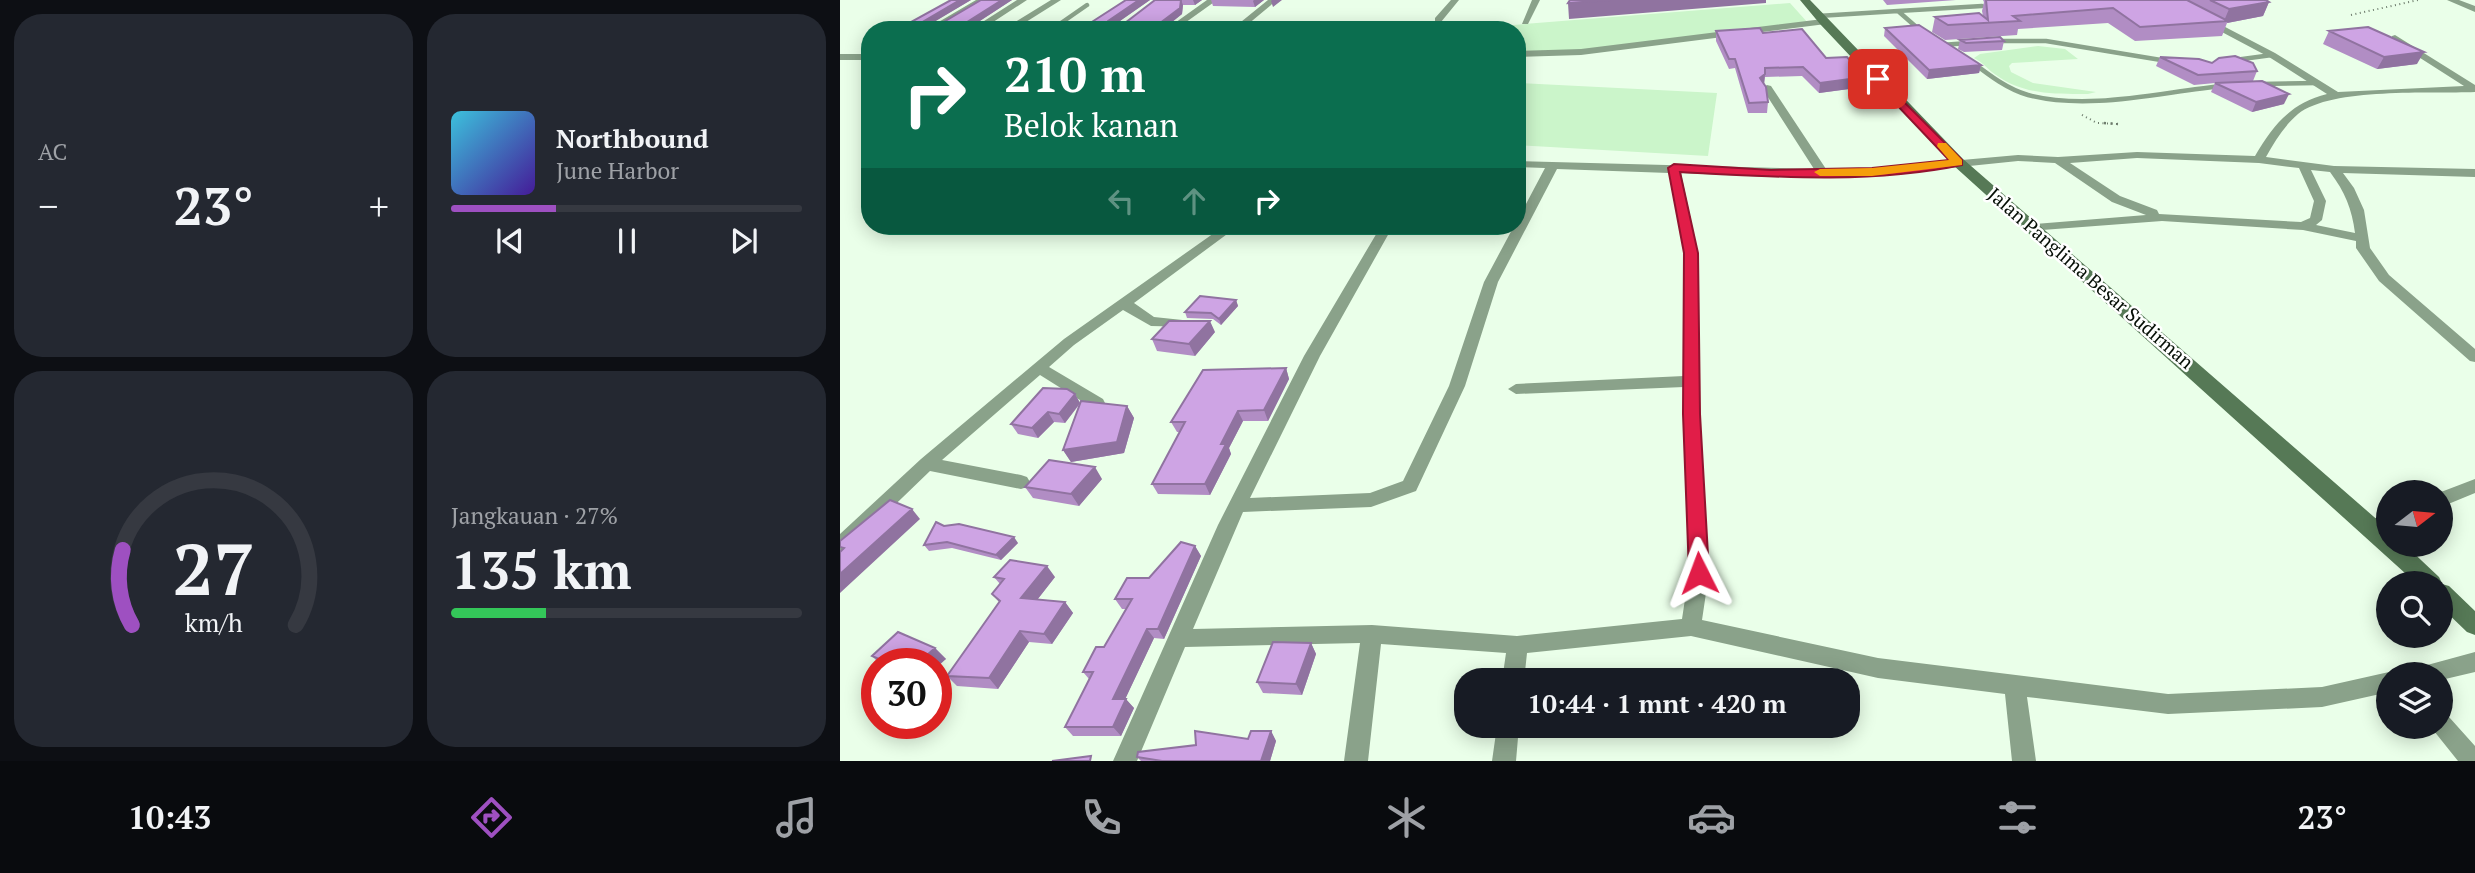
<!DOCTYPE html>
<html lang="id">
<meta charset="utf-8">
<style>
:root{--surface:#171b24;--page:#242831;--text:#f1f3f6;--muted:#9ea1a6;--line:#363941;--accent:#9e50c1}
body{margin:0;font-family:"PT Serif",serif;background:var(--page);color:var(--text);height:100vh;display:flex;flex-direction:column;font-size:26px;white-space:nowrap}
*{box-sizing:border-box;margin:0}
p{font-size:23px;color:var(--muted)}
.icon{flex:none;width:38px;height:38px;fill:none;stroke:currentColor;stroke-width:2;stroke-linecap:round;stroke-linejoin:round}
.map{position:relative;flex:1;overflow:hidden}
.panel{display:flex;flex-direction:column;gap:14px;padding:14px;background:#0d0f14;width:840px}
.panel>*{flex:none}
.hud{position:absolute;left:21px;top:21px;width:665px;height:214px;border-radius:28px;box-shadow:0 4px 18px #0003;background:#0b6e4f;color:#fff;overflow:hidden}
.needle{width:46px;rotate:74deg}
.fabs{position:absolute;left:1536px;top:480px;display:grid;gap:14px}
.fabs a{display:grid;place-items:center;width:77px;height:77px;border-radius:50%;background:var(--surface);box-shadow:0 4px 18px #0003;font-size:35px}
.speed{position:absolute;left:21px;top:648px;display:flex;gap:14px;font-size:35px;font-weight:700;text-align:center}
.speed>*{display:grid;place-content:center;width:91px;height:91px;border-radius:50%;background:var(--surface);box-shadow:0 4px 18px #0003;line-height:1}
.speed .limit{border:10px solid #d22;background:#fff;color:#111}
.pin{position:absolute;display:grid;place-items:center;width:60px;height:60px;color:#fff;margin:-30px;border-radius:14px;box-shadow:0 4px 10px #0006}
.me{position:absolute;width:77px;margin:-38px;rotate:357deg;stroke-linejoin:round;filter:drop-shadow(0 0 5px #0008)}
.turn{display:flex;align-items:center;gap:24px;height:147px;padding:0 28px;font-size:32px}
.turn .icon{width:91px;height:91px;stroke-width:2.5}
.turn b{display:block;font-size:49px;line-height:60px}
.lanes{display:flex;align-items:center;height:66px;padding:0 28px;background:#0003;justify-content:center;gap:35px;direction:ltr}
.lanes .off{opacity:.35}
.big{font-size:52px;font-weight:700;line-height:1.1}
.panel .widget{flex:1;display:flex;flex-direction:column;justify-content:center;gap:10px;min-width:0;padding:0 24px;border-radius:28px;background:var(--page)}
.panel .dial{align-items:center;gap:0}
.dial svg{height:182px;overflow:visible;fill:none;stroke:var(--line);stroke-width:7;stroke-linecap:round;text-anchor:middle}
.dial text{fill:var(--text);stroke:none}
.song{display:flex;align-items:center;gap:21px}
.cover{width:84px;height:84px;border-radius:10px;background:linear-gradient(135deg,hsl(190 70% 55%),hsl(260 70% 35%))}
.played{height:7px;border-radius:4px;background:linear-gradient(90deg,var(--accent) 30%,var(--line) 30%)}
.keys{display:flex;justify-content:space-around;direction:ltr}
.heat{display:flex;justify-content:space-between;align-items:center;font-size:38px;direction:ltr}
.charge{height:10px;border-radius:5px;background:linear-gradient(90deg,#34c759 27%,var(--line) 0)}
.panel .tiles{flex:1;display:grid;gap:14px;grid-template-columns:repeat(2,1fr)}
.trip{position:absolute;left:614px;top:668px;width:406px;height:70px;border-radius:28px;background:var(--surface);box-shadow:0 4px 18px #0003;font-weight:700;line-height:70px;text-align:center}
.tabs{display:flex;height:112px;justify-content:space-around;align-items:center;background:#090b0e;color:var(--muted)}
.tabs .icon{width:49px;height:49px}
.tabs .current{color:var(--accent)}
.tabs b{font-size:32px;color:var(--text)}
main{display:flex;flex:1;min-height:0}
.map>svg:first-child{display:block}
.green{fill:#cbf5ca}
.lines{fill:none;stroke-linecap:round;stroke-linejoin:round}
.path-far1{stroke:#6d7b6c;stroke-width:2;stroke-dasharray:1 3.5;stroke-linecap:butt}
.path{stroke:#6d7b6c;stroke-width:2.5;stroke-dasharray:2 4.5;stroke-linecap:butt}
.service{stroke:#8aa28a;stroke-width:4.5}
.minor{fill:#8aa28a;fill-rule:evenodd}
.secondary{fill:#567956;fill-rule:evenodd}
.wall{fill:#b18dc4}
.shaded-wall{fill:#9073a0}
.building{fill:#cea4e4;stroke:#9073a0;stroke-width:2}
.route{fill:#e11d48;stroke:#92132f;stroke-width:2}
.slow{fill:#f59e0b}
.labels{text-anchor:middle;stroke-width:5;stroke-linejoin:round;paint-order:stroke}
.street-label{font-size:19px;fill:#060f06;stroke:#fff}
</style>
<main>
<section class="panel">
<div class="tiles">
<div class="widget"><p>AC</p>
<div class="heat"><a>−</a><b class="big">23°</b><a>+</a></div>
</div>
<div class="widget">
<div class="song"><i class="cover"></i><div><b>Northbound</b><p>June Harbor</p></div></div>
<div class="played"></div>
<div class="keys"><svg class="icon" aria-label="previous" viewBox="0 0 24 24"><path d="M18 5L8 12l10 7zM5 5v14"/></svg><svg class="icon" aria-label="pause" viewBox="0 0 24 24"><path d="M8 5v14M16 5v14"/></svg><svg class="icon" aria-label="next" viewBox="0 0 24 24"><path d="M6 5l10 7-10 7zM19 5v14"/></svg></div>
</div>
<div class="widget dial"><svg viewBox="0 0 100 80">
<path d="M14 69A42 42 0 1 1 86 69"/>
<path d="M14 69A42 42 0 0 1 10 36" stroke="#9e50c1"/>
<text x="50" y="56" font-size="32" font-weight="700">27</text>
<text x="50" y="72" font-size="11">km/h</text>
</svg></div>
<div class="widget"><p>Jangkauan · 27%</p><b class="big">135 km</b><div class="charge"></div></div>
</div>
</section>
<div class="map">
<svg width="1635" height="761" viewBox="0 0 1635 761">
<rect width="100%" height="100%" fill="#eaffe9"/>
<!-- green -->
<path class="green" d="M950,3L968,23L772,48L677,54V30H610Z
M1198,46L1225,49L1238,59L1172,63L1169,66L1171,72L1193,83L1256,92L1248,94C1216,94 1183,95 1156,75C1148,70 1144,63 1134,58L1140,54Z
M677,83L877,93L868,156L677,145Z"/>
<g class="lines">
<!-- path-far1 -->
<path class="path-far1" d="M1511,15L1578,0
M1242,115L1257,123L1278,124"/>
<!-- path -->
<path class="path" d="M1264,123L1278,124"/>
<!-- service -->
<path class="service" d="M1058,11L1142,6
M978,16L1058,11L1082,32
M211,30L247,5
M1156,41H1206L1327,61
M1101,45L1129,43
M1395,60L1432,55
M1132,62C1149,75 1167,89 1188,95C1249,111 1320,92 1382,86
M1419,84L1476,83"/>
<!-- minor -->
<path class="minor" d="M136,0H146L96,30H85Z
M177,0H187L141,30H130Z
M211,0H221L173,30H162Z
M367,0H377L335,30H325Z
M428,0H437L401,30H391Z
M611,0H619L601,22H595V18Z
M692,0H700L688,24H682Z
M1607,0H1619L1635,6V12Z
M1366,17L1435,53L1498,92L1624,86L1552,40V36L1555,35L1635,85V92C1591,94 1492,87 1458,114C1444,126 1435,141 1426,157L1494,166L1635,169V177L1503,173L1514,188L1524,210L1530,248L1549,275L1635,349V362L1630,361L1539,281L1516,248V241L1463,230L1322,221L1190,231L1189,228L1195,224L1306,215L1272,202L1215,163L1178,161L1032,176L931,177L841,173L858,253L860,414L869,573L862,620L1038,658L1328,694L1482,687L1549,672L1553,674H1549V692L1482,707L1328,714L1187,697L1196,761H1172L1165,694L1038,678L851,636L687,653L684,681H662L666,653L541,644L528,761H504L520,643L345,647L297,761H273L378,525L464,356L541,226H553L480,356L410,498L530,493L563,481L609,386L644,282L674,226H677V221L705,168L677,167V161L974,169L922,88L927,85L931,86L986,169L1032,168L1178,155L1218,157L1297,152L1415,156C1433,125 1451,103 1487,94L1429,57L1363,22L1362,20ZM1297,158L1419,163L1459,168L1474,201L1470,218L1461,222L1319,214L1317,210L1280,196L1230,163ZM717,169L829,173L844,253V376L676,384L668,389L676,394L844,387L849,573L842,619L677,636L532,625L353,629L403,512L531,507L576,491L625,386L658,282ZM1471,170L1490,172C1505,192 1512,209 1515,233L1476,225L1482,220L1486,201Z
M983,19L987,22L986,24L741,55L677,57V51L741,49Z
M0,54H30V60H0Z
M384,226H398L294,303L314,317L352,321L354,324L352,327L311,326L283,310L234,345L209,367L263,399L265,403L263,407H251L200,375L102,460L181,475L187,477L190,482L187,487L181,489L90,471L7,551L0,554V534L81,459L224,339Z
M1635,479V493L1601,507V492Z
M1549,513V528L1532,534L1525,532L1523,527L1525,522Z
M1635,652V672L1601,680V674H1577L1580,667Z
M1601,714L1609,717L1635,746V761H1618L1590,726H1601Z
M657,726H679L676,761H652Z"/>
<!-- secondary -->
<path class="secondary" d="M960,0H970L1123,159L1549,530V544H1564L1599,577L1602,583V584L1609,586L1635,611V635L1627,632L1601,607V583H1576L1113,165L980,24Z"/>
</g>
<!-- wall -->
<path class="wall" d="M111,0H131L85,27H95L141,0H172L126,30H61L60,28Z
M286,0H310L274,25L281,26L315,0H362L355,5H343L342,14L327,26H333L339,22L342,30H246L244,27Z
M371,0H424L415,7L373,6Z
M1043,0H1116L1047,5Z
M1143,0H1426L1429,2L1423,16L1387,23L1382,36L1295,41L1268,23L1178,29L1177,35L1105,40L1092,32L1095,17L1143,16L1142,11L1144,2Z
M1045,28L1141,65L1139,73L1087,79L1044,36Z
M876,31L923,33L986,58L1024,87L979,93L962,76L925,77L924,84L928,102L927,113H908L895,68L889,69L876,41Z
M1489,31L1577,64L1537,69L1483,44Z
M1120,40L1164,41L1162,50L1124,52L1118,49Z
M1320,57L1372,63L1417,71L1413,81L1444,104L1412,112L1371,92L1375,83L1354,85L1316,66Z
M396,300L398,306L381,325L373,319L347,318L345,312Z
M375,332L355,356L317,351L312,339Z
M446,368L449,379L428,421H403L389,448L391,454L370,495L318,494L312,484L340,432H337L331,422Z
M235,394L240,403L287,406L294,418L284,453L231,462L223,450L239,405L225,423L214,422L198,438L178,434L171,424Z
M262,479L239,506L193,498L185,487Z
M104,526L178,543L161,560L112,548L89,551L84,545Z
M355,546L361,556L324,639L314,638L285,699L294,708L281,736H233L225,727L249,679L243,672L264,647L287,609H282L275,599L309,578Z
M154,577H215L197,600L225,602L233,613L212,644L189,642L158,689L117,686L107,676L159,602L152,594L160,584Z
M471,643L476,654L462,695L423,693L417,682Z
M95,648L106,659L96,663H39L32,656Z
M431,731L436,741L430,761H301L297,757L408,739Z"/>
<!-- shaded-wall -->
<path class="shaded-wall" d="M120,0H131L84,28L80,27L81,23Z
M162,0H172L126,30L116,29Z
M299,0H310L270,28L267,25L268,21Z
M341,0L343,5L342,14L322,30L320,23Z
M353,0H362L355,5Z
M414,0H424L415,7L413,1Z
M432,0H442L433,7L431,1Z
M770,0H926V3L729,19L728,3Z
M1429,2L1423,16L1387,23L1388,21H1384L1389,9Z
M1584,52L1577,64L1537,69L1544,57Z
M1141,65L1139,73L1087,79L1089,70Z
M925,74L924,84L919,87L920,78Z
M1025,77L1024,87L979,93L980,83Z
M1449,94L1444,104L1412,112L1416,102Z
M396,300L398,306L381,325L379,319Z
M370,321L375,332L355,356L349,344Z
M446,368L449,379L428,421L424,410Z
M235,394L240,403L225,423L219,414Z
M287,406L294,418L284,453L231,462L223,450Z
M398,411L403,421L389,448L391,454L370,495L365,484L381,444Z
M208,412L214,422L198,438L192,428Z
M255,467L262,479L239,506L231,494Z
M72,509L80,519L0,593V574Z
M174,537L178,543L161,560L156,555Z
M355,546L361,556L324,639L318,629Z
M207,566L215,577L190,609L181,598Z
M225,602L233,613L212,644L204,634Z
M307,629L314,638L281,708L273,699Z
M180,631L189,642L158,689L149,678Z
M471,643L476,654L462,695L456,684Z
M95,648L106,659L96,668V663H78Z
M286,699L294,708L281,736L273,727Z
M431,731L436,741L430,761H421Z"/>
<!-- building -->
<path class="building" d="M111,0H120L81,23L80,27H95L141,0H162L116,29L60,28Z
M286,0H299L268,21L267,25L281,26L315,0H341L340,8L320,23L323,26H333L339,22V30L244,27Z
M730,0H770L728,3Z
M1146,0H1347L1388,21L1300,27L1273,8L1173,16L1180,21L1108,25L1095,17L1139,13L1148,20Z
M1370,0H1426L1429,2L1389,9Z
M1079,25L1141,65L1089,70L1045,28Z
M1528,27L1584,52L1544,57L1489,31Z
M920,28L923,33L962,29L986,58L1007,57L1025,77L980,83L963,67L925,68V74L920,78L926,87L928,102L909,103L895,59H889L876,31Z
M1160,37L1164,41L1126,43L1120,40Z
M1395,56L1413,63L1417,71L1358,75L1320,57L1359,59L1372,63L1379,58Z
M1422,81L1449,94L1416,102L1375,83Z
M360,296L396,300L379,319L371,313L345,312Z
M329,321H370L349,344L312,339Z
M446,368L424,410L398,411L381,444H386L365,484H312L345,422H331L363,370Z
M203,388L227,389L235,394L219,414L208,412L192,428L171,424Z
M241,401L287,406L277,442L223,450Z
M209,460L255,467L231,494L185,487Z
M50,500L72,509L0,574V552L4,548L0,547V541Z
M96,522L104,526L119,524L174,537L156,555L107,542L84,545Z
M341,542L355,546L318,629H307L273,699H286L273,727H225L253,672H243L256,647H264L292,599H275L287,578H309Z
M170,560L207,566L181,598L225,602L204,634L180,631L149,678L107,676L160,601L152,594L164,579L154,577Z
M58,632L95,648L78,663H48L32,656Z
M433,642L471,643L456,684L417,682Z
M355,731L408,739L411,731H431L421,761H322L297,757L298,752L356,745Z
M251,756L250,761H212Z"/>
<!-- route -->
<path class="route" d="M1038,76L1122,160V165C1031,184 933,177 840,172L858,253L860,414L869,573L866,579L859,581L852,579L849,573L843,414L844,253L828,168L834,164L931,170L1032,168L1109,160L1034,81L1033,79Z"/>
<!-- slow -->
<path class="slow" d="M1098,143H1106L1122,160V165L1032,176H980L974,172L980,169L1032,168L1109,160L1097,146Z"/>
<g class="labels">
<!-- street labels -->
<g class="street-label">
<text transform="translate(1251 278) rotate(41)" y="7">Jalan Panglima Besar Sudirman</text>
</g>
</g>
</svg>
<div class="fabs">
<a><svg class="needle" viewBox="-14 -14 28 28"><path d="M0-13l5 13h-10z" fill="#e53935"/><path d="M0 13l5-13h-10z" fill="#9ea1a6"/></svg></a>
<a><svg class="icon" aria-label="search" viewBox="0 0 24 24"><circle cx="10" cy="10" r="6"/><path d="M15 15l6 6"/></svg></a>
<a><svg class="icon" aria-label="layers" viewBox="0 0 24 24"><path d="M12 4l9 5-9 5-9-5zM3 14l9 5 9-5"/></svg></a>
</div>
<div class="speed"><div class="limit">30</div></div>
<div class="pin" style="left:1038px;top:79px;background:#d93025"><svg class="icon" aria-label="arrive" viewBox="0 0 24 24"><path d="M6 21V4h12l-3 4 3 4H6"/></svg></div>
<svg class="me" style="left:859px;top:573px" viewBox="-20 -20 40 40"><path d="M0-17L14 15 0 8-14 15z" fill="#e11d48" stroke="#fff" stroke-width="4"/></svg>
<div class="trip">10:44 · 1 mnt · 420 m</div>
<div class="hud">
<div class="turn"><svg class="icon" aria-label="right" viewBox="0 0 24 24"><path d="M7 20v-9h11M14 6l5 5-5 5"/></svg><div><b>210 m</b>Belok kanan</div></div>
<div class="lanes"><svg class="icon off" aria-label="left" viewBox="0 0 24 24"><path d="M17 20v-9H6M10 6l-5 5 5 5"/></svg><svg class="icon off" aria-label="ahead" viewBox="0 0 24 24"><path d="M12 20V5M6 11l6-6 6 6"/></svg><svg class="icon" aria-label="right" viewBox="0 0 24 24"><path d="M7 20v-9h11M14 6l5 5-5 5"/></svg></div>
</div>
</div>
</main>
<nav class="tabs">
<b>10:43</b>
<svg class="icon current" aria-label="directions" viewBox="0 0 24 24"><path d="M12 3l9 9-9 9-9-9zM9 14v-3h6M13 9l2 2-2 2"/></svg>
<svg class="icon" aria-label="music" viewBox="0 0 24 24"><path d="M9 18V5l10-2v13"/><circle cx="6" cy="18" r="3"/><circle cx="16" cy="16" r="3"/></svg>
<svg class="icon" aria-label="phone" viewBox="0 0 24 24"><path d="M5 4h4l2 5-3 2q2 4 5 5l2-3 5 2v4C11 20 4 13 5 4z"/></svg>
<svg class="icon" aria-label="climate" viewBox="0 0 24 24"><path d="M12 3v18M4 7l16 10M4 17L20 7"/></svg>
<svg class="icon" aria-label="car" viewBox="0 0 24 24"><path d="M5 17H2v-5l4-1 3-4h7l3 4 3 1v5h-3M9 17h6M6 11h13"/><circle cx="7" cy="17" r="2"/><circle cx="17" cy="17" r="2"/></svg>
<svg class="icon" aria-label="filters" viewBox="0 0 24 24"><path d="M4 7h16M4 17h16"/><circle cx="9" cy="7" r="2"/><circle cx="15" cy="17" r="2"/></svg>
<b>23°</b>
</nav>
